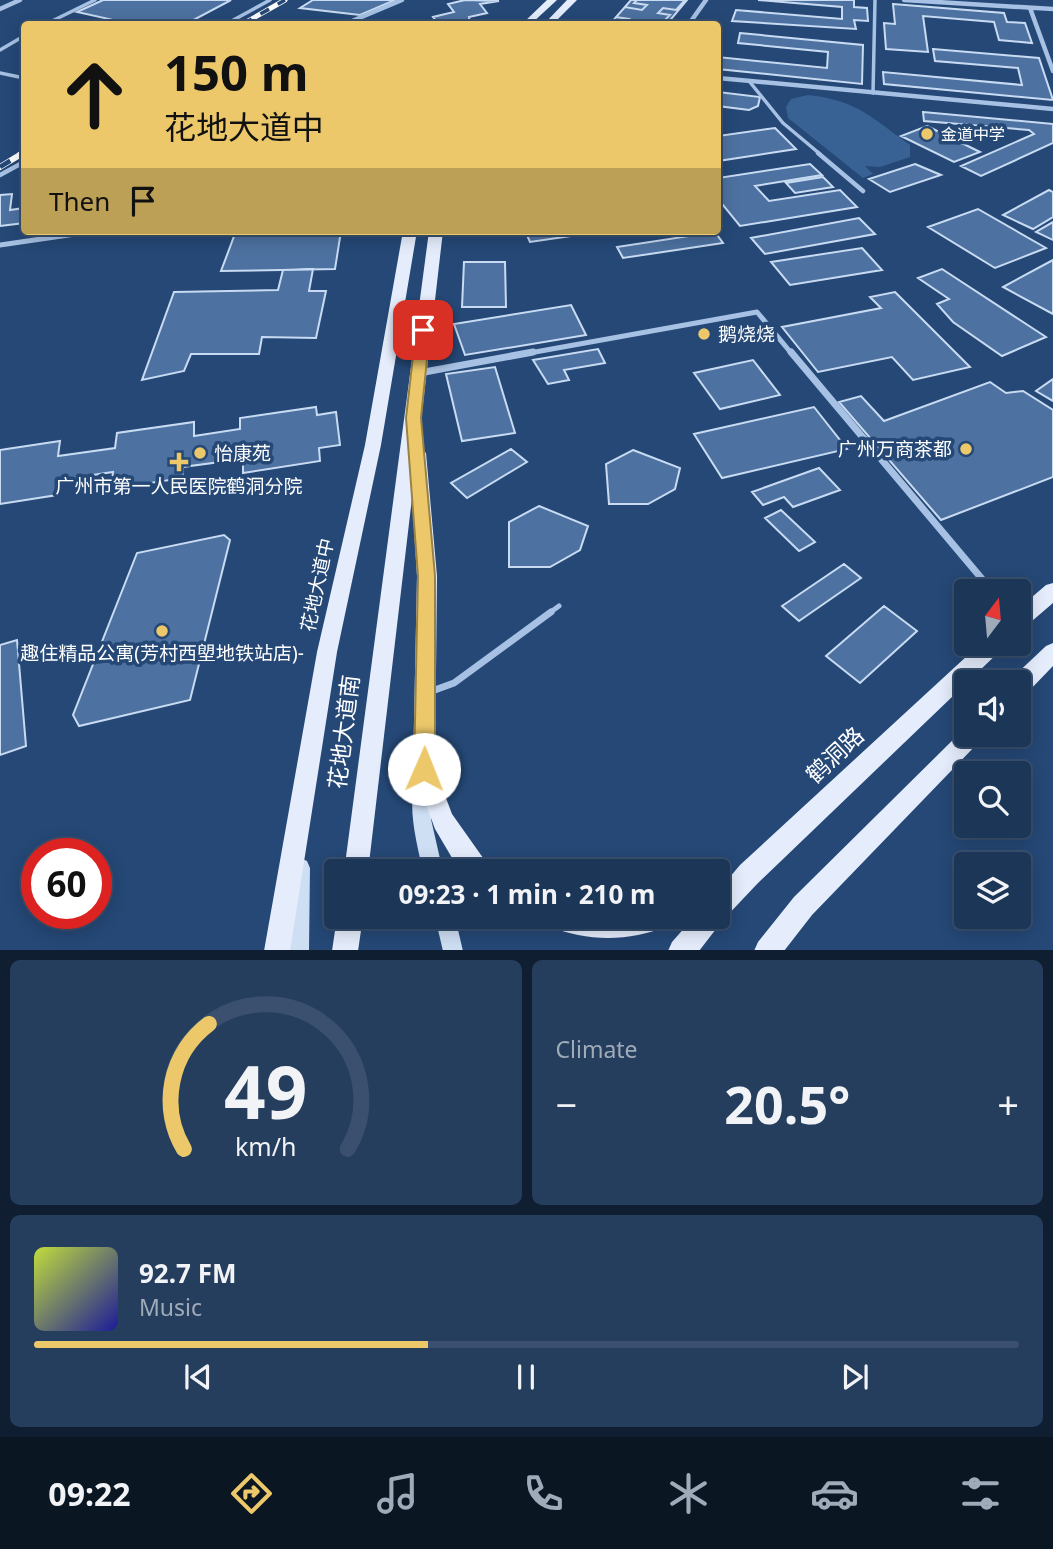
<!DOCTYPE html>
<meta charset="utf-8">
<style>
:root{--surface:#1c3658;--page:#253e5e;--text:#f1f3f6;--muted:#a0abba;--line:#3a506e;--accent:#ecc86b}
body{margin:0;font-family:"Noto Sans","Noto Sans SC",sans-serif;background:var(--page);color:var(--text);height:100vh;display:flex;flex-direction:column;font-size:26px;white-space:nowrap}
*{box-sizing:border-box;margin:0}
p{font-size:23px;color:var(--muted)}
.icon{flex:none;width:38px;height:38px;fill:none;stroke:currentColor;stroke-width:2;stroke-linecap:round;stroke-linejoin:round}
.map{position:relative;height:950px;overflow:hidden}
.sheet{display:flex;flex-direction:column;gap:10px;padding:10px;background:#0f1e30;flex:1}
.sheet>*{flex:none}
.guide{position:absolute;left:21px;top:21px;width:700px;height:214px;border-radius:7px;box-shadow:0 4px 18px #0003,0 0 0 2px var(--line);background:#ecc86b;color:#111;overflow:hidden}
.needle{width:46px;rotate:16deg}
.fabs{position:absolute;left:954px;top:579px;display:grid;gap:14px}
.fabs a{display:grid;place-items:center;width:77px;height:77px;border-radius:7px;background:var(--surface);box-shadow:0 4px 18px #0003,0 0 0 2px var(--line);font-size:35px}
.speed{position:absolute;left:21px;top:838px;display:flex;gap:14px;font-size:35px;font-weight:700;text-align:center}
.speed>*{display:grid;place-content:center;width:91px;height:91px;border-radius:50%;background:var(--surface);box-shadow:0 4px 18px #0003,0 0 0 2px var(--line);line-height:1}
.speed .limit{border:10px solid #d22;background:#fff;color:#111}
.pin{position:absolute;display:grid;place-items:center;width:60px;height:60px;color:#fff;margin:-30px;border-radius:14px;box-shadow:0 4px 10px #0006}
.me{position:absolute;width:77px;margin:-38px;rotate:1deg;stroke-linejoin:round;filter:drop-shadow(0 0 5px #0008)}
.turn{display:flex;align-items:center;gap:24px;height:147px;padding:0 28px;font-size:32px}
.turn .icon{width:91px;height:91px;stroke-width:2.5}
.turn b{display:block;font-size:49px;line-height:60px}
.then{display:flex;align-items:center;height:66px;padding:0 28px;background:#0003;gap:14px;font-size:26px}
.big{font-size:52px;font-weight:700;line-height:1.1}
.sheet .card{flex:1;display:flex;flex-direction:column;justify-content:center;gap:10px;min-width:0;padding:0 24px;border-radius:10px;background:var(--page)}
.sheet .dial{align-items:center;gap:0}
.dial svg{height:182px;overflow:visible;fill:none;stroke:var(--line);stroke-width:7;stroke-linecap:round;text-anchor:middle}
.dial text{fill:var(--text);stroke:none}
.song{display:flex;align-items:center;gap:21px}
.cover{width:84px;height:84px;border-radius:10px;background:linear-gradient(135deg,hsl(70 70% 55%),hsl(240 70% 35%))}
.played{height:7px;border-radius:4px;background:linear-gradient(90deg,var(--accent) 40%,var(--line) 40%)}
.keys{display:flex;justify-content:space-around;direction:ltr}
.heat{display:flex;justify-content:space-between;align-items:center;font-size:38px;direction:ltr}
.sheet .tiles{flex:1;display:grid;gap:10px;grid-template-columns:1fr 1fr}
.card:last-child{grid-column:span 2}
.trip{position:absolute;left:324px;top:859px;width:406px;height:70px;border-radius:7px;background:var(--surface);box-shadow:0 4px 18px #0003,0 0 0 2px var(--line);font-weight:700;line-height:70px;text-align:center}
.tabs{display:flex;height:112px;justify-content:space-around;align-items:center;background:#0b1623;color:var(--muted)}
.tabs .icon{width:49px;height:49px}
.tabs .current{color:var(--accent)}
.tabs b{font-size:32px;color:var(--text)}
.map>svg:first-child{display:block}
.green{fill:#386194}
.building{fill:#4d71a0;stroke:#c8dbf2;stroke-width:2}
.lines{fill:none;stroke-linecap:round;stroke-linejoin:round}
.lane-far3{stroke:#a6c1e3;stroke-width:3.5}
.lane-far2{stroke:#a6c1e3;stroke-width:4.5}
.lane-far1{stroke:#a6c1e3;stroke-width:5}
.lane{stroke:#a6c1e3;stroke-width:7}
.street-far2{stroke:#a6c1e3;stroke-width:4.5}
.street-far1{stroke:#a6c1e3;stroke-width:5}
.street{stroke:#a6c1e3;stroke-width:7}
.secondary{fill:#cedef3;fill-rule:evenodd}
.primary{fill:#e5edfc;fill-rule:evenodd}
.rail-far1-casing{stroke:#fff;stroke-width:5}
.rail-casing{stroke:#fff;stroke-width:6}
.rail-far1{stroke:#254876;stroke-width:3.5;stroke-dasharray:10;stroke-linecap:butt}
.rail{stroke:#254876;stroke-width:4.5;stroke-dasharray:12;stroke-linecap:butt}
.route{fill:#ecc86b;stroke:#998246;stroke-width:2}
.poi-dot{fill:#ecc86b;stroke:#254876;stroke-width:2.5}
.labels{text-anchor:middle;stroke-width:7;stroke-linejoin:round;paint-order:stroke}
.far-poi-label{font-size:16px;fill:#fff;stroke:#254876;text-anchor:start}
.poi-label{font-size:19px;fill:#fff;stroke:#254876;text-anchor:start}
.street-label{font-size:19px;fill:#fff;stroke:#254876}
.near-street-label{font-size:23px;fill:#fff;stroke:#254876}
</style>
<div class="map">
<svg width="1053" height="951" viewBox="0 0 1053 951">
<rect width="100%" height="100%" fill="#254876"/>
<!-- green -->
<path class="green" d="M808,95C857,100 872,118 910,145V157L880,167L865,166L873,174L863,178L788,118L786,107L791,99Z"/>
<!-- building -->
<path class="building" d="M103,0H231L186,24H98L109,19L77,12Z
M313,0H395L360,15L300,8Z
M465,0L499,1L480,4L487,13L469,17L470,24H438L433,17L454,12L448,4Z
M631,0H687L667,24H610Z
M637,0H685L676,10L663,8L658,13L670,15L661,24H624L629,19L616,17L625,7L642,10L647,5L634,3Z
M758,0H854V7L867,8L868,21L854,20L856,29L732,21L736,10L842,19V7Z
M893,4L1004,13L1007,22L1025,23L1032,43L999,40L994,22L923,16L928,52L886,49L884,23L895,24Z
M740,33L863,45L862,84L718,69V57L827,68L828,52L738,43Z
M933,49L1039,58L1053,100L884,84L883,72L1022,85L1018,68L935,61Z
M718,92L760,97L758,106L749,110L718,106Z
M923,112L1053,124V143L981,176L961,166L1034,134L1029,130L924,121Z
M927,126L980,152L954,162L901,136Z
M775,128L796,149L718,161V136Z
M810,164L822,175L755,186L769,201L840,190L857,207L740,226L718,199V178Z
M915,164L941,175L890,192L869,179Z
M823,177L833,187L795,193L786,183Z
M1049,190L1053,192V217L1033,229L1003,215Z
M12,194L10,210L24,208V223L0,226V195Z
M978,209L1046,248L995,268L928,227Z
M859,218L875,234L765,254L751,238Z
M1053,222V240L1036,232Z
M236,231H341L335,269L221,271Z
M525,231H583L585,234L530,242Z
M715,232L723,243L623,258L617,247Z
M862,248L882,270L790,285L771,262Z
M1053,260V314L1003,287Z
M464,262H505L506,307H462Z
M313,269L309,291H326L316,338L262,337L259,354H191L184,371L142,380L174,292L278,290L283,270Z
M942,269L1046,337L1002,356L953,322L937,304L949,299L918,278Z
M895,292L970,367L913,380L892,357L818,372L782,327L881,308L870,297Z
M571,305L586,335L465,355L454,324Z
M598,349L605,363L564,370L569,380L548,384L533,360Z
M753,360L780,395L720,409L694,373Z
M495,367L515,433L462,441L446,374Z
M1053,379V401L1036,391Z
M990,382L1006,393L1023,391L1053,410V477L941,520L839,402L861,396L884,421Z
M316,407L317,415L336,412L340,445L319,448L320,461L243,473V459L183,467V478L111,489L113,472L60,480L57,495L0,504V450L60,441L58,456L115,448L117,433L194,422V436L240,429V418Z
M814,407L847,449L722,478L694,434Z
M511,449L527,462L467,498L451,483Z
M633,450L680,468L675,489L648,504H609L606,464Z
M819,468L840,490L793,507L784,497L763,505L752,492Z
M539,506L588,526L580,550L550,567H509V522Z
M781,510L815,542L799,551L765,518Z
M224,535L230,540L190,700L79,726L73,715L137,553Z
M844,564L861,578L799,621L782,606Z
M884,606L917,631L860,683L826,656Z
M17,640L26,746L0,755V645Z"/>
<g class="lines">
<!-- lane-far3 -->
<path class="lane-far3" d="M46,24L95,0
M226,24L270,0
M0,50L24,36
M0,73L24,78
M749,81L783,123L820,154
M873,93L875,0"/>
<!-- lane-far2 -->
<path class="lane-far2" d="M818,153L863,191
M0,175L24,162"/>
<!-- lane-far1 -->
<path class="lane-far1" d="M548,614L559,606"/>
<!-- lane -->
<path class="lane" d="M432,691L454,683L551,612"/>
<!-- street-far2 -->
<path class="street-far2" d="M904,0L1053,9
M1030,8L1053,71
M0,9L20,0
M292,22L312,24
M345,24L402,0
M689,24L706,0
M718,78L1053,109"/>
<!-- street-far1 -->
<path class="street-far1" d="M0,245L96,231
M524,354L757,312L792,354"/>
<!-- street -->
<path class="street" d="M791,352L993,592
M419,373L533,352"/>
<!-- secondary -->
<path class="secondary" d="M424,771L430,774L433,780L431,819L443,872H423C417,843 405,802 418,774Z
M300,858L307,861L310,868L309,951H289L290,868L293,861Z
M435,917H455L463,951H443Z"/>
<!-- primary -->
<path class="primary" d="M547,0H557L531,24H522Z
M567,0H577L553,24H544Z
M403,231H417L381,445L337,652L290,951H264L317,652L365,445Z
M429,231H443L418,447L426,453L437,576L435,769L452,814L493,872H463L458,868L435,829L413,769L417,576L412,498L368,872H344Z
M1053,583V603L1025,627L1018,629V609L1046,585Z
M1053,643V666L1026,694L1018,696V682H1010V680L1046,646Z
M980,644H1004L1001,650L758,883L723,920L699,951H668L672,942L694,917H718V891L740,865Z
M966,727V735H982L979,742L812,915L784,951H754L758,942L794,897Z
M337,917H363L358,951H332Z
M544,917H672L668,926C628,942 588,942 548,926Z"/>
<!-- rail-far1 casing -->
<g class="rail-far1-casing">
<path id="rail-far1" d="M243,24L285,0
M20,154L24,152"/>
</g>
<!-- rail casing -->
<g class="rail-casing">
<path id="rail" d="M0,167L23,153"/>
</g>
<!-- rail-far1 -->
<use href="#rail-far1" class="rail-far1"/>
<!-- rail -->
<use href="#rail" class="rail"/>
</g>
<!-- route -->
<path class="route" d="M423,326L430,330L421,418L435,576V769L432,776L424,779L417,776L414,769L418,576L406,418L416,330Z"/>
<!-- markers -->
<g class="poi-dot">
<circle cx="927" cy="134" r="7"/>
<circle cx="704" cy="334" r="7"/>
<circle cx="966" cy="449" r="7"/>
<circle cx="200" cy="453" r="7"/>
<path d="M175.5 451.5h7v7h7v7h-7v7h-7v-7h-7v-7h7z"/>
<circle cx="162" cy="631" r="7"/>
</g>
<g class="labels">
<!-- far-poi labels -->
<g class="far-poi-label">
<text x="941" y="140">金道中学</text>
</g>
<!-- poi labels -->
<g class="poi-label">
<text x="718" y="341">鹅烧烧</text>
<text x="952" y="456" text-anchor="end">广州万商茶都</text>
<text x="214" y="460">怡康苑</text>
<text x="179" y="493" text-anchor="middle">广州市第一人民医院鹤洞分院</text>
<text x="162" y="660" text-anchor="middle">趣住精品公寓(芳村西塱地铁站店)-</text>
</g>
<!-- street labels -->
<g class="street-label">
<text transform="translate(317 585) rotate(-78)" y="7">花地大道中</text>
</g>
<!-- near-street labels -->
<g class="near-street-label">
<text transform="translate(344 732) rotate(-83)" y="8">花地大道南</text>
<text transform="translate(835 755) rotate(-43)" y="8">鹤洞路</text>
</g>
</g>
</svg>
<div class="fabs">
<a><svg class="needle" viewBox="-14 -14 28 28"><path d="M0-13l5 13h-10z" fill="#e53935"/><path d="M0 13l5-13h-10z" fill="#a0abba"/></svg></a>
<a><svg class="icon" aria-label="sound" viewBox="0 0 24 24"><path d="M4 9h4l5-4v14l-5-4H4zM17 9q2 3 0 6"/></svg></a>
<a><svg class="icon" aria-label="search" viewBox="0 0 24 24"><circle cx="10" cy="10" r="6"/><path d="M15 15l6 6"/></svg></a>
<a><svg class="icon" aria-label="layers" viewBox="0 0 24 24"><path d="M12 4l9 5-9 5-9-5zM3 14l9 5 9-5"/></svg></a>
</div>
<div class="speed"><div class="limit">60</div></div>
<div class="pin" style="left:423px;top:330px;background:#d93025"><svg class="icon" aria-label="arrive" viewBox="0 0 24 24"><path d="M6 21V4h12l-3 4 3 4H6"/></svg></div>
<svg class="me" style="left:424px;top:769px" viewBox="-20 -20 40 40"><circle r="19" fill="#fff"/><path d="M0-13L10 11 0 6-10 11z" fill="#ecc86b"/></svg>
<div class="trip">09:23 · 1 min · 210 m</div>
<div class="guide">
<div class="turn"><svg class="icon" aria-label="ahead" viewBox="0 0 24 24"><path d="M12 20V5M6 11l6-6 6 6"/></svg><div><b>150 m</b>花地大道中</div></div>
<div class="then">Then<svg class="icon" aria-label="arrive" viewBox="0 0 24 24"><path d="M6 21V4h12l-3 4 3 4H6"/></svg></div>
</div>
</div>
<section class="sheet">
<div class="tiles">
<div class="card dial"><svg viewBox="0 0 100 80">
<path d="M14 69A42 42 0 1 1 86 69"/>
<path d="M14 69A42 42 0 0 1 25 14" stroke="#ecc86b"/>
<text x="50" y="56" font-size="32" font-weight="700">49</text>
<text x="50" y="72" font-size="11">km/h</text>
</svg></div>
<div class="card"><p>Climate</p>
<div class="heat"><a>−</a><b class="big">20.5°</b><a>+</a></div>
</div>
<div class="card">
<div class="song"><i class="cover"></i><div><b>92.7 FM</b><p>Music</p></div></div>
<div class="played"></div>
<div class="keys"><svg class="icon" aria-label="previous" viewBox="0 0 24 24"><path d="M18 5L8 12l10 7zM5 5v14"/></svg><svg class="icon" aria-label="pause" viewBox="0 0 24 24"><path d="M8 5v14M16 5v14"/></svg><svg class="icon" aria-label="next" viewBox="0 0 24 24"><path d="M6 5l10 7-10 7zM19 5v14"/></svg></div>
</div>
</div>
</section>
<nav class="tabs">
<b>09:22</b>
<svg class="icon current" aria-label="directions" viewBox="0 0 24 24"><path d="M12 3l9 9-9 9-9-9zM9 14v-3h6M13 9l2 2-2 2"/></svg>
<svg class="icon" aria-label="music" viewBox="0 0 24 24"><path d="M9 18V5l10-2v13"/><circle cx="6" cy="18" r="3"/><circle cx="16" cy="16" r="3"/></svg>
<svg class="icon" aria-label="phone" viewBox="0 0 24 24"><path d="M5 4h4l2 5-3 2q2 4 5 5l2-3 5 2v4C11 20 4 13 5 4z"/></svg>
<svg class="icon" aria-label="climate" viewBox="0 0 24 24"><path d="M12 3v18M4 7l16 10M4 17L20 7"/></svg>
<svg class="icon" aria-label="car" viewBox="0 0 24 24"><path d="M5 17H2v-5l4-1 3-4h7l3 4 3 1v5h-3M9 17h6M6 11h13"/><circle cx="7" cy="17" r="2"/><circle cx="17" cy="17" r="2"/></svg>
<svg class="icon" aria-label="filters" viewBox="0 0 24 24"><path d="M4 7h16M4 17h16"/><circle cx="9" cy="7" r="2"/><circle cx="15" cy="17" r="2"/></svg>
</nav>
